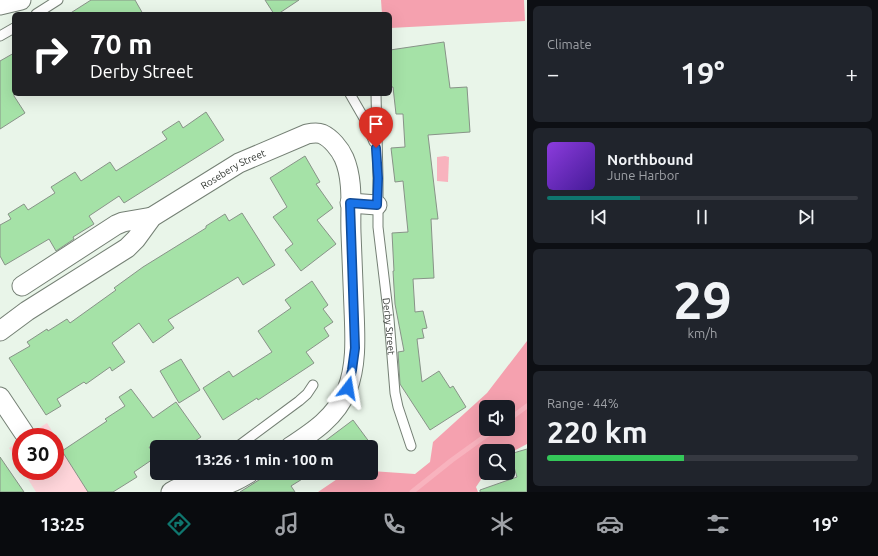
<!DOCTYPE html>
<meta charset="utf-8">
<style>
:root{--surface:#171b24;--page:#20242c;--text:#f1f3f6;--muted:#9ea1a6;--line:#363941;--accent:#0f766e}
body{margin:0;font-family:Ubuntu,sans-serif;background:var(--page);color:var(--text);height:100vh;display:flex;flex-direction:column;font-size:15px;white-space:nowrap}
*{box-sizing:border-box;margin:0}
p{font-size:13px;color:var(--muted)}
.icon{flex:none;width:22px;height:22px;fill:none;stroke:currentColor;stroke-width:2;stroke-linecap:round;stroke-linejoin:round}
.map{position:relative;flex:1;overflow:hidden}
.sheet{display:flex;flex-direction:column;gap:6px;padding:6px;background:#0d0f14;width:351px}
.sheet>*{flex:none}
.hud{position:absolute;left:12px;top:12px;width:380px;height:84px;border-radius:6px;box-shadow:0 4px 16px #0002;background:#202124;color:#fff;overflow:hidden}
.fabs{position:absolute;left:479px;top:400px;display:grid;gap:8px}
.fabs a{display:grid;place-items:center;width:36px;height:36px;border-radius:6px;background:var(--surface);box-shadow:0 4px 16px #0002;font-size:20px}
.speed{position:absolute;left:12px;top:428px;display:flex;gap:8px;font-size:20px;font-weight:700;text-align:center}
.speed>*{display:grid;place-content:center;width:52px;height:52px;border-radius:50%;background:var(--surface);box-shadow:0 4px 16px #0002;line-height:1}
.speed .limit{border:6px solid #d22;background:#fff;color:#111}
.pin{position:absolute;display:grid;place-items:center;width:34px;height:34px;color:#fff;margin:-41px -17px;border-radius:50% 50% 50% 0;rotate:-45deg;box-shadow:0 0 4px #0007}
.pin .icon{rotate:45deg}
.me{position:absolute;width:44px;margin:-22px;rotate:14deg;stroke-linejoin:round;filter:drop-shadow(0 0 3px #0008)}
.turn{display:flex;align-items:center;gap:14px;height:84px;padding:0 12px;font-size:18px}
.turn .icon{width:52px;height:52px;stroke-width:2.5}
.turn b{display:block;font-size:28px;line-height:34px}
.big{font-size:30px;font-weight:600;line-height:1.1}
.sheet .tile{flex:1;display:flex;flex-direction:column;justify-content:center;gap:6px;min-width:0;padding:0 14px;border-radius:6px;background:var(--page)}
.sheet .dial{align-items:center;gap:0}
.dial b{font-size:52px;line-height:1}
.song{display:flex;align-items:center;gap:12px}
.cover{width:48px;height:48px;border-radius:6px;background:linear-gradient(135deg,hsl(270 70% 55%),hsl(260 70% 35%))}
.played{height:4px;border-radius:2px;background:linear-gradient(90deg,var(--accent) 30%,var(--line) 30%)}
.keys{display:flex;justify-content:space-around;direction:ltr}
.heat{display:flex;justify-content:space-between;align-items:center;font-size:22px;direction:ltr}
.charge{height:6px;border-radius:3px;background:linear-gradient(90deg,#34c759 44%,var(--line) 0)}
.trip{position:absolute;left:150px;top:440px;width:228px;height:40px;border-radius:6px;background:var(--surface);box-shadow:0 4px 16px #0002;font-weight:600;line-height:40px;text-align:center}
.tab-bar{display:flex;height:64px;justify-content:space-around;align-items:center;background:#090b0e;color:var(--muted)}
.tab-bar .icon{width:28px;height:28px}
.tab-bar .active{color:var(--accent)}
.tab-bar b{font-size:18px;color:var(--text)}
main{display:flex;flex:1;min-height:0}
.map>svg:first-child{display:block}
.green{fill:#ffd6db}
.forest{fill:#f5a1af;fill-rule:evenodd}
.water{fill:#f8b3be}
.lines{fill:none;stroke-linecap:round;stroke-linejoin:round}
.stream{stroke:#f8b3be;stroke-width:5}
.building{fill:#a5e2a7;stroke:#889388}
.service-casing{stroke:#758075;stroke-width:11}
.minor-casing{stroke:#758075;stroke-width:21}
.service{stroke:#fff;stroke-width:9}
.minor{stroke:#fff;stroke-width:19}
.route-casing{stroke:#114b97;stroke-width:10}
.route{stroke:#1a73e8;stroke-width:7}
.labels{text-anchor:middle;stroke-width:3;stroke-linejoin:round;paint-order:stroke}
.street-label{font-size:10px;fill:#323732;stroke:#e9f5e9}
</style>
<main>
<div class="map">
<svg width="527" height="492" viewBox="0 0 527 492">
<rect width="100%" height="100%" fill="#e9f5e9"/>
<!-- green -->
<path class="green" d="M47,423L90,492H36L23,471H55V437H25Z
M21,440V467L9,448Z"/>
<!-- forest -->
<path class="forest" d="M381,0H524L525,21L390,28V14H382Z
M527,341V444L508,454V451H486V472L476,487L478,492H318L346,473H371V471L415,474L430,462L433,442L487,393ZM486,407H508V429H486Z"/>
<!-- water -->
<path class="water" d="M445,156L449,157L448,182L437,181V157Z"/>
<g class="lines">
<!-- stream -->
<path class="stream" d="M508,420L527,406
M412,492L452,460L495,429"/>
</g>
<!-- building -->
<path class="building" d="M91,0H135L143,14H69Z
M265,0H299L278,14H274Z
M444,42L450,88L467,87L470,132L428,135L438,219H431L434,278L413,279L415,312L423,311L427,328L422,329L424,338L417,339L422,382L439,371L450,388L453,386L466,407L430,430L400,384L398,352L404,351L395,304L393,271H394L392,233L408,232L403,181L395,182L391,148L405,147L403,114H396L393,87H390V50Z
M14,53V96L25,113L0,129V61Z
M206,112L224,140L124,203L119,196L89,216L94,224L73,237L74,239L56,251L49,239L5,265L0,256V225L11,219L8,214L24,204L28,210L55,193L51,187L75,172L81,181L110,162L116,171L167,139L162,132L179,121L183,128Z
M305,156L320,182L316,184L333,208L317,220L336,244L301,271L285,250L293,244L273,217L287,207L270,178Z
M242,213L275,265L243,285L238,277L168,320L174,328L153,343L139,323L112,343L125,362L112,371L110,367L86,384L84,382L57,399L61,406L46,415L9,358L30,346L27,342L47,329L48,331L67,319L70,323L116,290L114,288L143,267L206,228V226L225,214L229,221Z
M312,281L328,305L323,309L333,322L324,328L329,336L306,352L314,363L258,400L257,398L223,420L203,388L229,371L233,377L272,352L258,331L291,308L285,300Z
M181,359L200,390L179,403L160,371Z
M131,389L153,418L176,402L201,437L186,447H149L156,457L134,472L137,477L113,492H88L62,451L107,421L105,419L125,406L119,397Z
M353,420L373,447H317Z
M527,449V492H480V490L517,477L510,454Z
M0,457L24,492H0Z
M270,473H312L291,486L295,492H240Z"/>
<g class="lines">
<!-- service casing -->
<g class="service-casing">
<g id="service">
<path d="M36,14L58,0"/>
<path d="M0,36L14,28"/>
<path d="M350,94L365,120L374,142"/>
<path id="s1" d="M376,94L378,178V227L389,319L395,393L398,407L411,446"/>
<path d="M237,447L299,401L307,394L313,385"/>
<path d="M190,483L204,473"/>
</g>
</g>
<!-- minor casing -->
<g class="minor-casing">
<g id="minor">
<path d="M0,5L21,0"/>
<path d="M350,203L377,205"/>
<path d="M22,286L116,225L123,222L152,217"/>
<path id="s2" d="M0,331L27,311L127,248L136,239L152,217L239,163L307,134C312,133 317,132 322,134C331,138 340,149 344,158C354,181 350,209 351,233C352,259 353,284 354,309C355,336 357,365 347,390C336,417 313,432 290,447"/>
<path d="M0,397L24,433"/>
<path d="M171,492C189,481 199,487 217,486C229,485 239,479 249,473"/>
</g>
</g>
<!-- service -->
<use href="#service" class="service"/>
<!-- minor -->
<use href="#minor" class="minor"/>
</g>
<g class="lines">
<!-- route casing -->
<g class="route-casing">
<path id="route" d="M348,388L352,370L355,348L350,203L377,205L378,178L376,148"/>
</g>
<!-- route -->
<use href="#route" class="route"/>
</g>
<g class="labels">
<!-- street labels -->
<g class="street-label">
<text dy="4" stroke="none"><textPath href="#s2" startOffset="286">Rosebery Street</textPath></text>
<text dy="4" stroke="none"><textPath href="#s1" startOffset="233">Derby Street</textPath></text>
</g>
</g>
</svg>
<div class="fabs">
<a><svg class="icon" aria-label="sound" viewBox="0 0 24 24"><path d="M4 9h4l5-4v14l-5-4H4zM17 9q2 3 0 6"/></svg></a>
<a><svg class="icon" aria-label="search" viewBox="0 0 24 24"><circle cx="10" cy="10" r="6"/><path d="M15 15l6 6"/></svg></a>
</div>
<div class="speed"><div class="limit">30</div></div>
<div class="pin" style="left:376px;top:148px;background:#d93025"><svg class="icon" aria-label="arrive" viewBox="0 0 24 24"><path d="M6 21V4h12l-3 4 3 4H6"/></svg></div>
<svg class="me" style="left:348px;top:388px" viewBox="-20 -20 40 40"><path d="M0-17L14 15 0 8-14 15z" fill="#1a73e8" stroke="#fff" stroke-width="4"/></svg>
<div class="trip">13:26 · 1 min · 100 m</div>
<div class="hud">
<div class="turn"><svg class="icon" aria-label="right" viewBox="0 0 24 24"><path d="M7 20v-9h11M14 6l5 5-5 5"/></svg><div><b>70 m</b>Derby Street</div></div>
</div>
</div>
<section class="sheet">
<div class="tile"><p>Climate</p>
<div class="heat"><a>−</a><b class="big">19°</b><a>+</a></div>
</div>
<div class="tile">
<div class="song"><i class="cover"></i><div><b>Northbound</b><p>June Harbor</p></div></div>
<div class="played"></div>
<div class="keys"><svg class="icon" aria-label="previous" viewBox="0 0 24 24"><path d="M18 5L8 12l10 7zM5 5v14"/></svg><svg class="icon" aria-label="pause" viewBox="0 0 24 24"><path d="M8 5v14M16 5v14"/></svg><svg class="icon" aria-label="next" viewBox="0 0 24 24"><path d="M6 5l10 7-10 7zM19 5v14"/></svg></div>
</div>
<div class="tile dial"><b>29</b><p>km/h</p></div>
<div class="tile"><p>Range · 44%</p><b class="big">220 km</b><div class="charge"></div></div>
</section>
</main>
<nav class="tab-bar">
<b>13:25</b>
<svg class="icon active" aria-label="directions" viewBox="0 0 24 24"><path d="M12 3l9 9-9 9-9-9zM9 14v-3h6M13 9l2 2-2 2"/></svg>
<svg class="icon" aria-label="music" viewBox="0 0 24 24"><path d="M9 18V5l10-2v13"/><circle cx="6" cy="18" r="3"/><circle cx="16" cy="16" r="3"/></svg>
<svg class="icon" aria-label="phone" viewBox="0 0 24 24"><path d="M5 4h4l2 5-3 2q2 4 5 5l2-3 5 2v4C11 20 4 13 5 4z"/></svg>
<svg class="icon" aria-label="climate" viewBox="0 0 24 24"><path d="M12 3v18M4 7l16 10M4 17L20 7"/></svg>
<svg class="icon" aria-label="car" viewBox="0 0 24 24"><path d="M5 17H2v-5l4-1 3-4h7l3 4 3 1v5h-3M9 17h6M6 11h13"/><circle cx="7" cy="17" r="2"/><circle cx="17" cy="17" r="2"/></svg>
<svg class="icon" aria-label="filters" viewBox="0 0 24 24"><path d="M4 7h16M4 17h16"/><circle cx="9" cy="7" r="2"/><circle cx="15" cy="17" r="2"/></svg>
<b>19°</b>
</nav>
